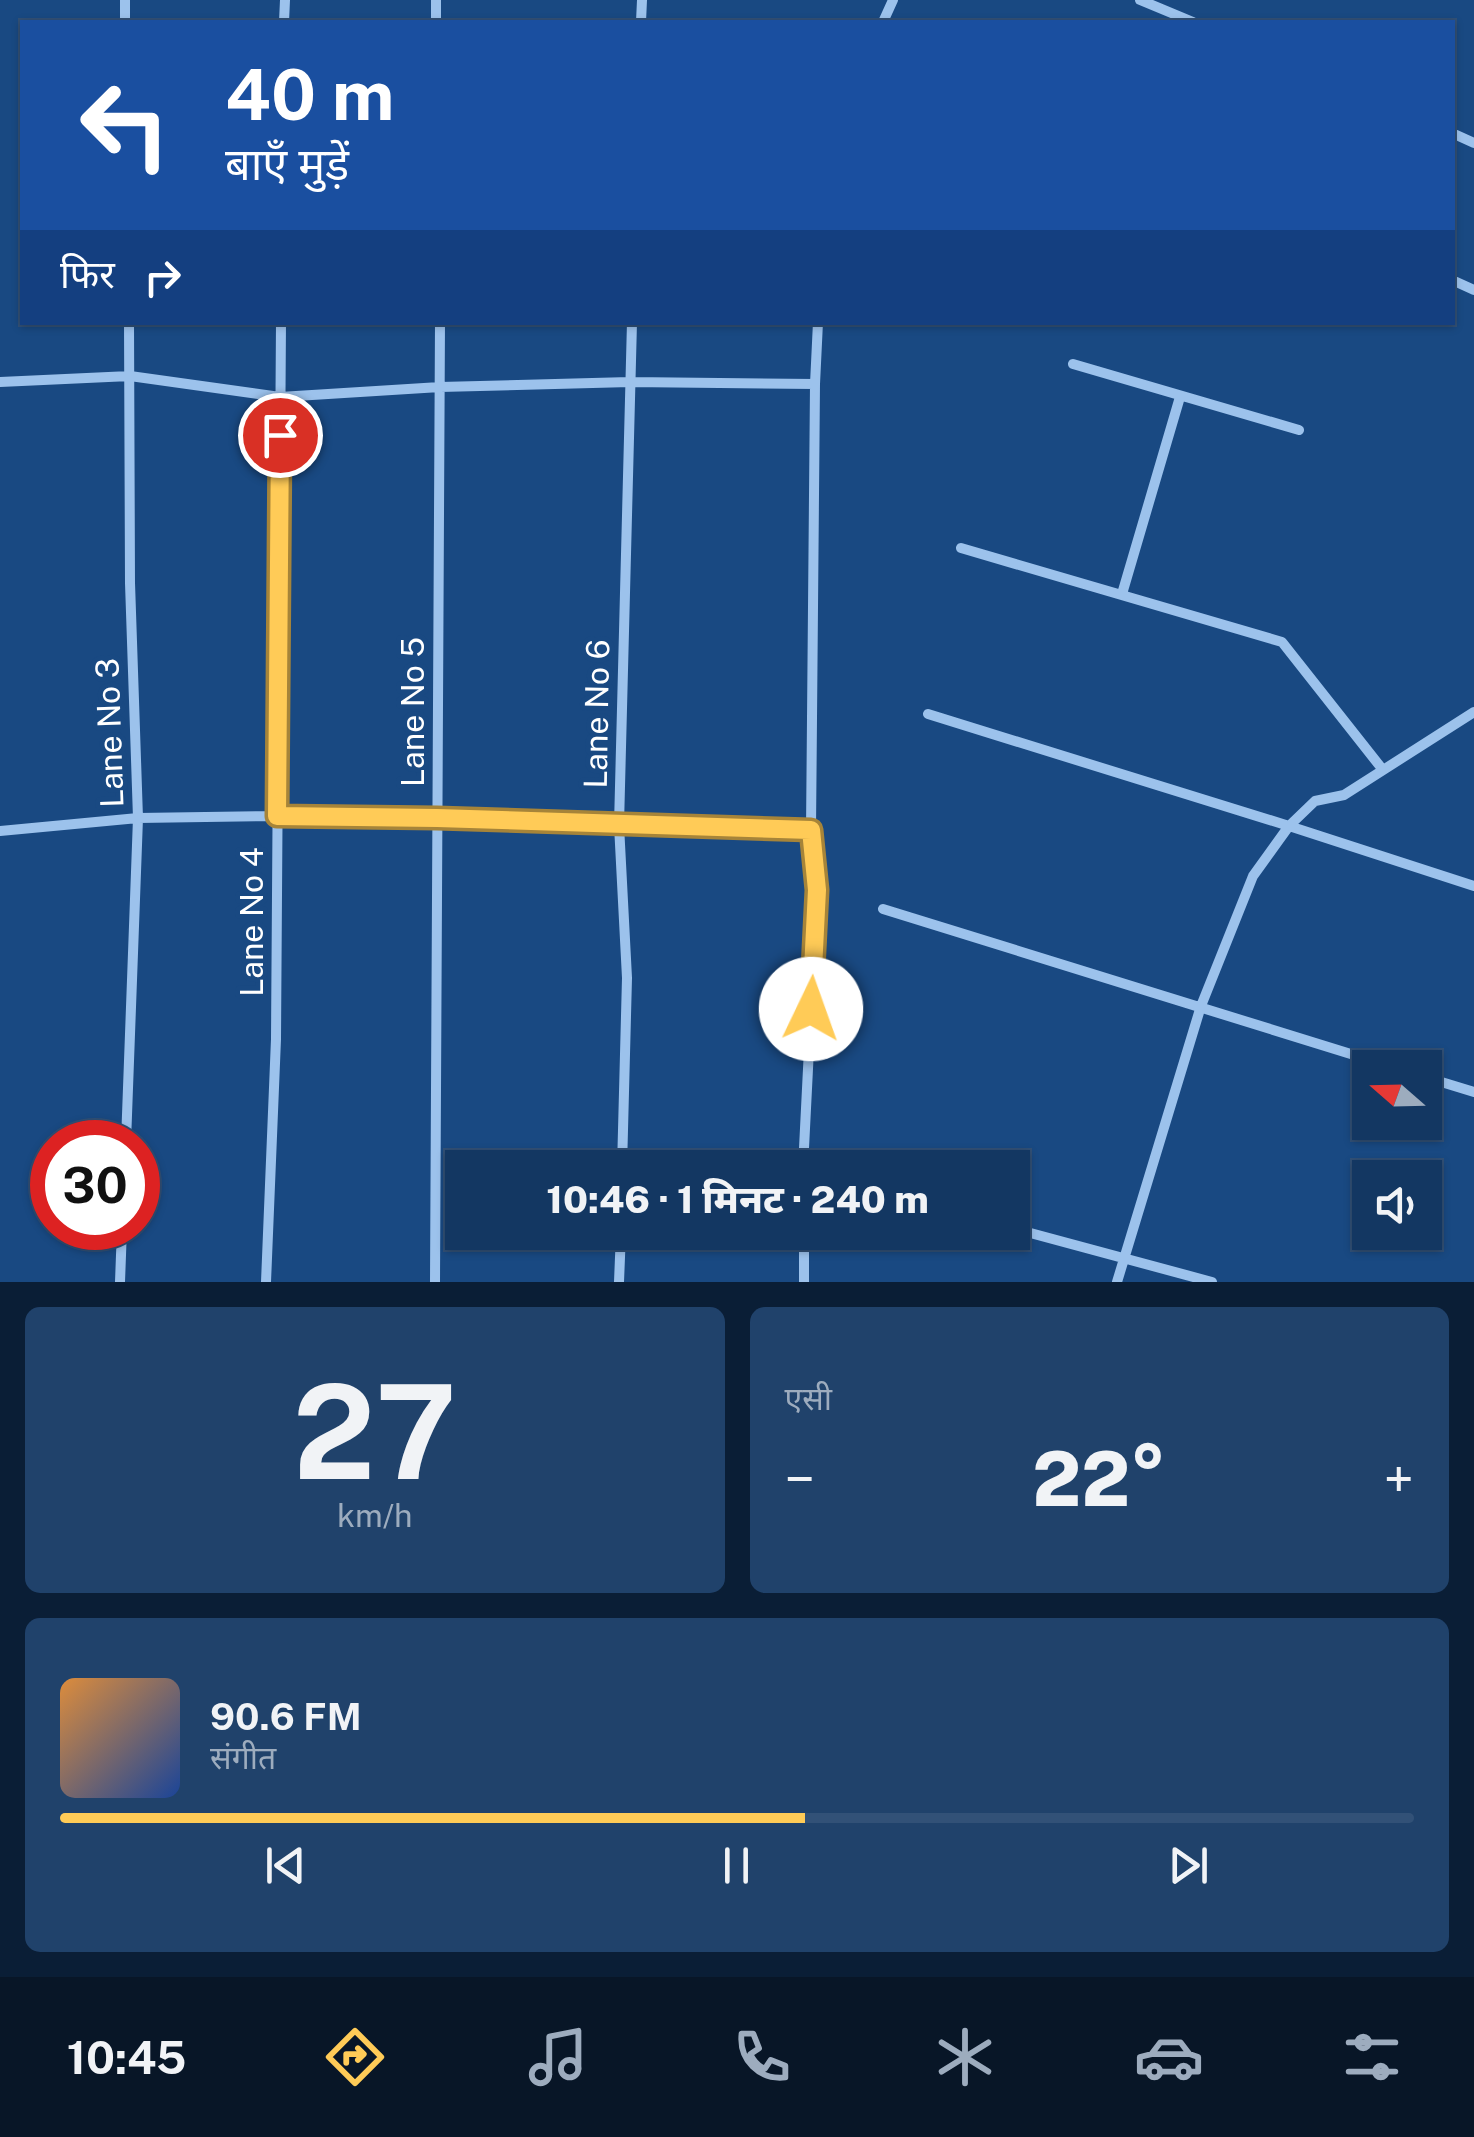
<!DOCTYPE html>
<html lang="hi">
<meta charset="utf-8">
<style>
:root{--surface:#133762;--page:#20426b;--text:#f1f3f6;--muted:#9dacbe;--line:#325177;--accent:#ffcb57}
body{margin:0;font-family:"Public Sans","Noto Sans Devanagari",sans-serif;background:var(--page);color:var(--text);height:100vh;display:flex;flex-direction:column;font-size:38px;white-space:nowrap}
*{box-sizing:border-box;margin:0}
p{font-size:32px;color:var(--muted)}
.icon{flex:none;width:55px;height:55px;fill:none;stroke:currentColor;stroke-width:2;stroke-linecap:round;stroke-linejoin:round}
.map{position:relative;height:1282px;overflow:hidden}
.side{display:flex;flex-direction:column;gap:25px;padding:25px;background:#0a1e36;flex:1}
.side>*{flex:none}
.guide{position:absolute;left:20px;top:20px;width:1435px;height:305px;border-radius:0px;box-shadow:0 2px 8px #0004,0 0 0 2px var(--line);background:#1a4fa0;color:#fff;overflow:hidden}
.needle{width:65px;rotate:290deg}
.fabs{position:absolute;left:1352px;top:1050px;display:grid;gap:20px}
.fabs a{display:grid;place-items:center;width:90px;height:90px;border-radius:0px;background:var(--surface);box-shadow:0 2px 8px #0004,0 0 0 2px var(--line);font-size:50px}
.speed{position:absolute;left:30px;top:1120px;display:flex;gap:20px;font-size:50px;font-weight:700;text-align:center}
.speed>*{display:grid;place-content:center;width:130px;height:130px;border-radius:50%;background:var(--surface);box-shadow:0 2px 8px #0004,0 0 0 2px var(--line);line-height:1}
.speed .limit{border:15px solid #d22;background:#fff;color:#111}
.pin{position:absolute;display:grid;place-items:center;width:85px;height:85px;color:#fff;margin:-42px;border:5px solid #fff;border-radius:50%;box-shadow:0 2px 10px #0007}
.me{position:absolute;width:110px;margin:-55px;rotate:3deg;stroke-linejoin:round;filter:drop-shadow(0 0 8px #0008)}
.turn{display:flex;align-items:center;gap:35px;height:210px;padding:0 40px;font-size:45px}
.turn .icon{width:130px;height:130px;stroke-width:2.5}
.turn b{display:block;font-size:70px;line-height:85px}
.then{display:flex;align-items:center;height:95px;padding:0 40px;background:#0003;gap:20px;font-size:38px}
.big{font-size:75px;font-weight:800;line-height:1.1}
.side .widget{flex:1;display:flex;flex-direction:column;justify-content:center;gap:15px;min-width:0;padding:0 35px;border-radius:15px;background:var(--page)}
.side .dial{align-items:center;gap:0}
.dial b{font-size:130px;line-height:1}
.song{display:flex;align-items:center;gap:30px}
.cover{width:120px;height:120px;border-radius:15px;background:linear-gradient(135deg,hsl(30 70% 55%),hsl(220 70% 35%))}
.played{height:10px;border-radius:5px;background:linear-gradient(90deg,var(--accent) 55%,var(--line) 55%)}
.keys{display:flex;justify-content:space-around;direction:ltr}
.heat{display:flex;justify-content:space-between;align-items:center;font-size:55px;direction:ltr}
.side .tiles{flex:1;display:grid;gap:25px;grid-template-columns:1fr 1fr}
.widget:last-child{grid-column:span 2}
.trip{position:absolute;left:445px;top:1150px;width:585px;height:100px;border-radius:0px;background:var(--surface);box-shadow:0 2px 8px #0004,0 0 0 2px var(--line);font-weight:800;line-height:100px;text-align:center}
.menu{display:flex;height:160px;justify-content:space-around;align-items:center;background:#081627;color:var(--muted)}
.menu .icon{width:70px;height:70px}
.menu .active{color:var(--accent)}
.menu b{font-size:45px;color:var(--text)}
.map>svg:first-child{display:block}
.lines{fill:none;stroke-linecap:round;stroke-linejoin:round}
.street{stroke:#9cc2ec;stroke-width:10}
.route-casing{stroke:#a68439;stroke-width:25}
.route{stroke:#ffcb57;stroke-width:18}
.labels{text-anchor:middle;stroke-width:10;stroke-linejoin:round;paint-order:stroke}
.street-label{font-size:32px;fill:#fff;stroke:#194982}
</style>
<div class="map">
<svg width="1474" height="1282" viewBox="0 0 1474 1282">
<rect width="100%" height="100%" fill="#194982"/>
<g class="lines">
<!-- street -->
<path class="street" d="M125,0V22
M436,0V22
M1140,0L1193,22
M284,22L285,0
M641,22L642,0
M883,22L893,0
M1452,133L1474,143
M1452,280L1474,290
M1073,364L1299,430
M0,382L130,376L280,397L440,387L630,382L815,384
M961,548L1282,642L1383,770
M1122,594L1180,397
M928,714L1289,826L1474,886
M0,831L138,818L277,816L437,818L811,830
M883,909L1396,1068
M1425,1077L1474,1092
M126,1142L138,818L130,583L129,322
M622,1168L627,978L619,825L632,322
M803,1168L817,890L811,830L815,384L818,322
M1012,1228L1212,1282
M804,1232V1282
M120,1282L122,1228
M266,1282L276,1039L281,322
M435,1282L440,322
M619,1282L621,1232
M1117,1282L1201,1006L1253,876L1289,826L1315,801L1344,795L1474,712"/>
</g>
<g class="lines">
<!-- route casing -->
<g class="route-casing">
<path id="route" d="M280,435L277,816L437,818L811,830L817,890L811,1009"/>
</g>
<!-- route -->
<use href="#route" class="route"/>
</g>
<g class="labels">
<!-- street labels -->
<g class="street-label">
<text transform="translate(413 712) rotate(-90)" y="11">Lane No 5</text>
<text transform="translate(597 714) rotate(-89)" y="11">Lane No 6</text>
<text transform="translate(110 733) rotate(-92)" y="11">Lane No 3</text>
<text transform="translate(252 922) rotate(-90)" y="11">Lane No 4</text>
</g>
</g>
</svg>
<div class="fabs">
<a><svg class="needle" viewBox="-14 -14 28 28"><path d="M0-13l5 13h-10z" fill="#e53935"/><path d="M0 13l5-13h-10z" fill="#9dacbe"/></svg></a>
<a><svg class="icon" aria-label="sound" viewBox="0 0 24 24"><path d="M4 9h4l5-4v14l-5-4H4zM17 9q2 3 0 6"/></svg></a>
</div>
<div class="speed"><div class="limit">30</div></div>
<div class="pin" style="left:280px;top:435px;background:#d93025"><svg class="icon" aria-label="arrive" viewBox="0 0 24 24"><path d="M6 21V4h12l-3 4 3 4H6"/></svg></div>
<svg class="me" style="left:811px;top:1009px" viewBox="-20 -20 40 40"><circle r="19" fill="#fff"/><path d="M0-13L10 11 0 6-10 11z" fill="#ffcb57"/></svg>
<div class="trip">10:46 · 1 मिनट · 240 m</div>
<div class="guide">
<div class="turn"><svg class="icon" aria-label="left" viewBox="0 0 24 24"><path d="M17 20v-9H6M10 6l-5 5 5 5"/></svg><div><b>40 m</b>बाएँ मुड़ें</div></div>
<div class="then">फिर<svg class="icon" aria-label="right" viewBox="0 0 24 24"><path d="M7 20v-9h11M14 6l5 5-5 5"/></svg></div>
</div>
</div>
<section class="side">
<div class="tiles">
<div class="widget dial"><b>27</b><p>km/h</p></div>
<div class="widget"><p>एसी</p>
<div class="heat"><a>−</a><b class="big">22°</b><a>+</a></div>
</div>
<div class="widget">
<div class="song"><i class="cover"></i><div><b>90.6 FM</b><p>संगीत</p></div></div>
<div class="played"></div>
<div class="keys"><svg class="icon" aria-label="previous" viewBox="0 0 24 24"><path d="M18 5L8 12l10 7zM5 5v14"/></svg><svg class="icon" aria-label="pause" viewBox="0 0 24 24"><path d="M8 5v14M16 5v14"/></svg><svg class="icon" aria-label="next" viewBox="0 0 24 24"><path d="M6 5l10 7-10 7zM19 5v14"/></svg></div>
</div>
</div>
</section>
<nav class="menu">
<b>10:45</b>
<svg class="icon active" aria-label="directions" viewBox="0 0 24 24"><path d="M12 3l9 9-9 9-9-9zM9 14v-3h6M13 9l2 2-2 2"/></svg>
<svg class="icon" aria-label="music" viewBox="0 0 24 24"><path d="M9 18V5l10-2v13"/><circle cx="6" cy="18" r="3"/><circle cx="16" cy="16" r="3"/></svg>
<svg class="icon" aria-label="phone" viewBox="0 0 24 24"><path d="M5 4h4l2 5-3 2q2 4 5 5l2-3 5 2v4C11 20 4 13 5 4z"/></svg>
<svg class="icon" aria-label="climate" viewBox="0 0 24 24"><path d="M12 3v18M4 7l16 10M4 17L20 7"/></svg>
<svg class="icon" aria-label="car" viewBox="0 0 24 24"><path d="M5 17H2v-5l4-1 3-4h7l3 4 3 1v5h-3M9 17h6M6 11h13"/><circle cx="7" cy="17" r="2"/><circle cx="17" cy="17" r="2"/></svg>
<svg class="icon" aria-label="filters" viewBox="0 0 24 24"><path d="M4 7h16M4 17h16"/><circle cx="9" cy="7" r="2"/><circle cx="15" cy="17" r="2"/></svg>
</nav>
